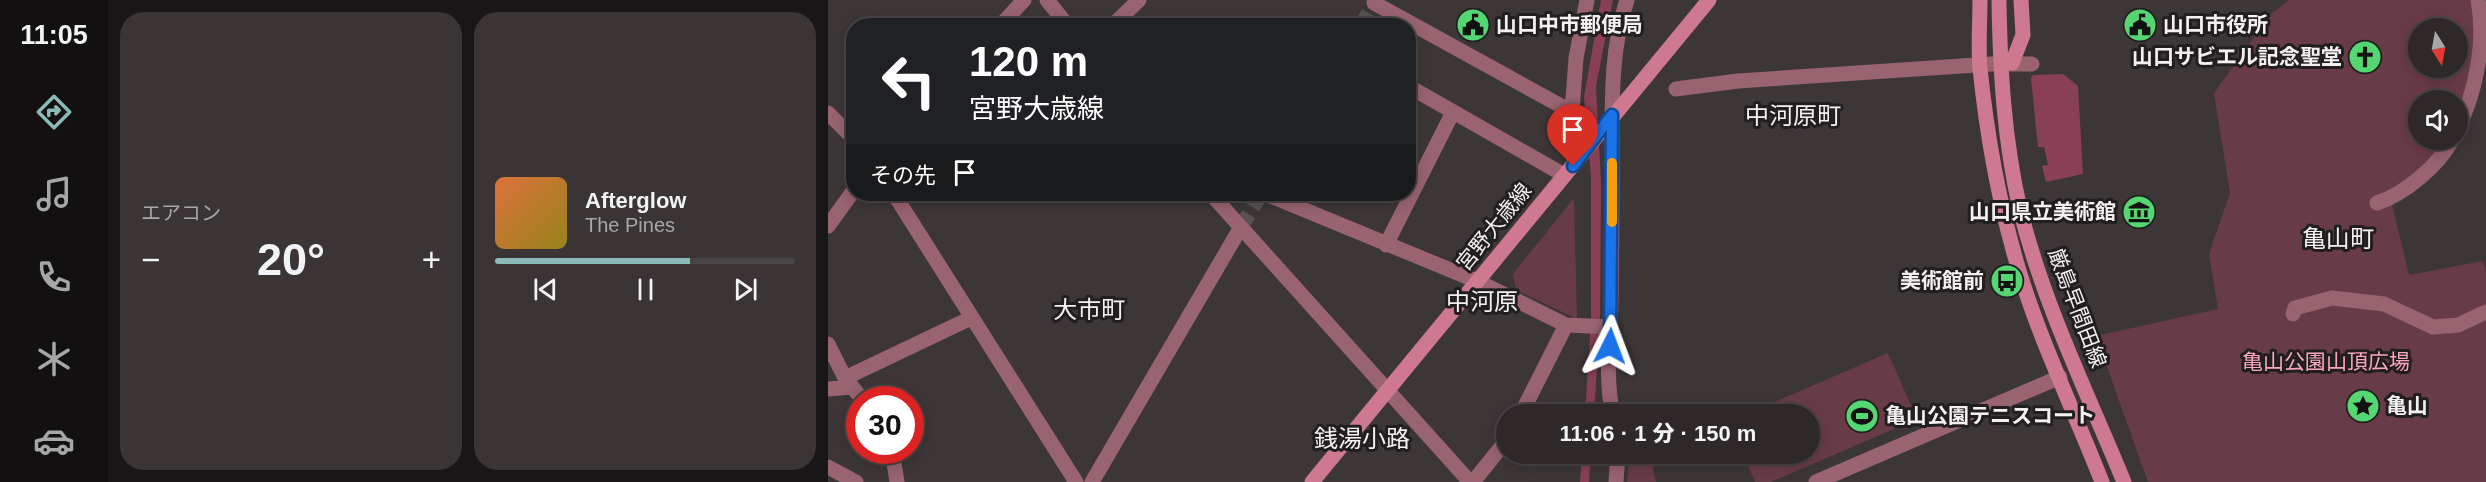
<!DOCTYPE html>
<html lang="ja">
<meta charset="utf-8">
<style>
:root{--surface:#2e2829;--page:#3a3435;--text:#f1f3f6;--muted:#a7a6a8;--line:#494446;--accent:#8bbbb9}
body{margin:0;font-family:Helvetica,"Noto Sans JP",sans-serif;background:var(--page);color:var(--text);height:100vh;display:flex;flex-direction:column;font-size:22px;white-space:nowrap}
*{box-sizing:border-box;margin:0}
p{font-size:20px;color:var(--muted)}
.icon{flex:none;width:33px;height:33px;fill:none;stroke:currentColor;stroke-width:2;stroke-linecap:round;stroke-linejoin:round}
.map{position:relative;flex:1;overflow:hidden}
.side{display:flex;flex-direction:column;gap:12px;padding:12px;background:#191617;width:720px}
.side>*{flex:none}
.top-card{position:absolute;left:18px;top:18px;width:570px;height:183px;border-radius:24px;box-shadow:0 3px 15px #0003,0 0 0 2px var(--line);background:#202124;color:#fff;overflow:hidden}
.needle{width:39px;rotate:169deg}
.controls{position:absolute;left:1580px;top:18px;display:grid;gap:12px}
.controls a{display:grid;place-items:center;width:60px;height:60px;border-radius:50%;background:var(--surface);box-shadow:0 3px 15px #0003,0 0 0 2px var(--line);font-size:30px}
.speed{position:absolute;left:18px;top:386px;display:flex;gap:12px;font-size:30px;font-weight:700;text-align:center}
.speed>*{display:grid;place-content:center;width:78px;height:78px;border-radius:50%;background:var(--surface);box-shadow:0 3px 15px #0003,0 0 0 2px var(--line);line-height:1}
.speed .limit{border:9px solid #d22;background:#fff;color:#111}
.pin{position:absolute;display:grid;place-items:center;width:51px;height:51px;color:#fff;margin:-62px -26px;border-radius:50% 50% 50% 0;rotate:-45deg;box-shadow:0 0 6px #0007}
.pin .icon{rotate:45deg}
.me{position:absolute;width:66px;margin:-33px;rotate:3deg;stroke-linejoin:round;filter:drop-shadow(0 0 4px #0008)}
.turn{display:flex;align-items:center;gap:21px;height:126px;padding:0 24px;font-size:27px}
.turn .icon{width:78px;height:78px;stroke-width:2.5}
.turn b{display:block;font-size:42px;line-height:51px}
.then{display:flex;align-items:center;height:57px;padding:0 24px;background:#0003;gap:12px;font-size:22px}
.big{font-size:45px;font-weight:800;line-height:1.1}
.side .tile{flex:1;display:flex;flex-direction:column;justify-content:center;gap:9px;min-width:0;padding:0 21px;border-radius:24px;background:var(--page)}
.song{display:flex;align-items:center;gap:18px}
.cover{width:72px;height:72px;border-radius:9px;background:linear-gradient(135deg,hsl(20 70% 55%),hsl(50 70% 35%))}
.played{height:6px;border-radius:3px;background:linear-gradient(90deg,var(--accent) 65%,var(--line) 65%)}
.keys{display:flex;justify-content:space-around;direction:ltr}
.heat{display:flex;justify-content:space-between;align-items:center;font-size:33px;direction:ltr}
.side .tiles{flex:1;display:grid;gap:12px;grid-template-columns:repeat(2,1fr)}
.trip{position:absolute;left:668px;top:404px;width:324px;height:60px;border-radius:30px;background:var(--surface);box-shadow:0 3px 15px #0003,0 0 0 2px var(--line);font-weight:800;line-height:60px;text-align:center}
main{display:flex;flex:1;min-height:0}
.dock{display:flex;flex-direction:column;width:108px;justify-content:space-around;align-items:center;background:#121010;color:var(--muted)}
.dock .icon{width:42px;height:42px}
.dock .on{color:var(--accent)}
.dock b{font-size:27px;color:var(--text)}
.map>svg:first-child{display:block}
.green{fill:#683c47;fill-rule:evenodd}
.water{fill:#894055}
.lines{fill:none;stroke-linecap:round;stroke-linejoin:round}
.street-tunnel{stroke:#585253;stroke-width:15;stroke-dasharray:15 8;stroke-linecap:butt}
.street{stroke:#996370;stroke-width:15}
.secondary{stroke:#ce798f;stroke-width:15}
.route-casing{stroke:#114b97;stroke-width:15}
.route{stroke:#1a73e8;stroke-width:10}
.slow{stroke:#f59e0b;stroke-width:10}
.labels{text-anchor:middle;stroke-width:6;stroke-linejoin:round;paint-order:stroke}
.poi-label{font-size:21px;font-weight:bold;fill:#f4eff0;stroke:#211e1f;text-anchor:start}
.street-label{font-size:21px;fill:#f4eff0;stroke:#211e1f}
.park-label{font-size:21px;fill:#fca6bb;stroke:#211e1f}
.quarter-label{font-size:24px;fill:#f4eff0;stroke:#211e1f}
</style>
<main>
<nav class="dock">
<b>11:05</b>
<svg class="icon on" aria-label="directions" viewBox="0 0 24 24"><path d="M12 3l9 9-9 9-9-9zM9 14v-3h6M13 9l2 2-2 2"/></svg>
<svg class="icon" aria-label="music" viewBox="0 0 24 24"><path d="M9 18V5l10-2v13"/><circle cx="6" cy="18" r="3"/><circle cx="16" cy="16" r="3"/></svg>
<svg class="icon" aria-label="phone" viewBox="0 0 24 24"><path d="M5 4h4l2 5-3 2q2 4 5 5l2-3 5 2v4C11 20 4 13 5 4z"/></svg>
<svg class="icon" aria-label="climate" viewBox="0 0 24 24"><path d="M12 3v18M4 7l16 10M4 17L20 7"/></svg>
<svg class="icon" aria-label="car" viewBox="0 0 24 24"><path d="M5 17H2v-5l4-1 3-4h7l3 4 3 1v5h-3M9 17h6M6 11h13"/><circle cx="7" cy="17" r="2"/><circle cx="17" cy="17" r="2"/></svg>
</nav>
<section class="side">
<div class="tiles">
<div class="tile"><p>エアコン</p>
<div class="heat"><a>−</a><b class="big">20°</b><a>+</a></div>
</div>
<div class="tile">
<div class="song"><i class="cover"></i><div><b>Afterglow</b><p>The Pines</p></div></div>
<div class="played"></div>
<div class="keys"><svg class="icon" aria-label="previous" viewBox="0 0 24 24"><path d="M18 5L8 12l10 7zM5 5v14"/></svg><svg class="icon" aria-label="pause" viewBox="0 0 24 24"><path d="M8 5v14M16 5v14"/></svg><svg class="icon" aria-label="next" viewBox="0 0 24 24"><path d="M6 5l10 7-10 7zM19 5v14"/></svg></div>
</div>
</div>
</section>
<div class="map">
<svg width="1658" height="482" viewBox="0 0 1658 482">
<rect width="100%" height="100%" fill="#3d3637"/>
<!-- green -->
<path class="green" d="M1461,0H1650L1656,32L1629,130V100H1590V140H1624L1563,200L1581,275L1655,261L1658,272V482H1320L1268,336L1390,309L1381,254L1402,193L1386,93L1443,14ZM1590,28H1629V68H1590Z
M746,198L749,319L688,290L685,274Z
M1060,353L1089,419L943,482H927L914,453H981V414H919Z
M823,460L828,482H799L801,463Z"/>
<!-- water -->
<path class="water" d="M773,0H785L768,86L773,182L772,322L766,414H757L763,321V177L756,97Z
M1235,74L1250,86L1255,174L1218,182L1214,166L1220,165L1216,147H1210L1203,78L1205,75Z
M754,453H763L761,482H752Z"/>
<g class="lines">
<!-- street-tunnel -->
<path class="street-tunnel" d="M533,26L548,0
M413,227L433,194"/>
<!-- street -->
<path class="street" d="M219,0L240,26
M546,3L744,112L771,133
M172,26L196,0
M284,26L311,0
M580,86L736,175
M848,89L910,81L1163,64H1204
M744,112L748,58L759,0
M0,113L26,139
M1629,130C1648,93 1658,41 1650,0
M66,194L248,482
M383,194L642,482
M438,194L649,281L738,325L783,327
M1549,203C1577,194 1611,165 1624,140
M0,226L26,190
M558,245L625,112
M1465,314L1467,308L1504,298L1556,304L1605,327L1630,325L1658,312
M0,344L17,378L34,399
M17,378L143,318
M0,389L24,387
M693,414L738,325
M785,414C776,376 783,335 783,296C784,247 784,198 784,149C784,100 783,47 799,0
M64,450L69,482
M0,467L28,482
M264,482L413,227
M645,482L678,441
M788,482L790,453
M988,482L1232,377"/>
<!-- secondary -->
<path class="secondary" d="M1152,0C1152,23 1150,46 1152,68C1159,137 1172,208 1192,274C1214,345 1247,413 1274,482
M1171,0C1172,70 1176,140 1192,209C1215,303 1259,392 1296,482
M1184,63L1195,35L1193,0
M484,482L881,0"/>
</g>
<g class="lines">
<!-- route casing -->
<g class="route-casing">
<path id="route" d="M745,166L784,115L782,346"/>
</g>
<!-- route -->
<use href="#route" class="route"/>
<!-- slow -->
<path class="slow" d="M784,222V163"/>
</g>
<!-- icons -->
<defs>
<g id="civic-disc" transform="scale(1.725)"><circle r="9.5" fill="#54d672" stroke="#211e1f"/><path d="M-.6-6.5H3V-4.5H.6V-3L4-1V1h2V6H-6V1h2V-1L-.6-3ZM-1.2 2.5V6h2.4V2.5Z" fill="#111"/></g>
<g id="church-disc" transform="scale(1.725)"><circle r="9.5" fill="#54d672" stroke="#211e1f"/><path d="M-1.2-6h2.4v3.5h3.3v2.4h-3.3V6h-2.4V-.1h-3.3v-2.4h3.3Z" fill="#111"/></g>
<g id="museum-disc" transform="scale(1.725)"><circle r="9.5" fill="#54d672" stroke="#211e1f"/><path d="M0-6L6-3V-2H-6V-3ZM-5-1h2V3h-2ZM-1-1h2V3h-2ZM3-1h2V3H3ZM-6 4H6V6H-6Z" fill="#111"/></g>
<g id="bus-disc" transform="scale(1.725)"><circle r="9.5" fill="#54d672" stroke="#211e1f"/><path d="M-5-6H5V4H4V6H2V4H-2V6H-4V4H-5ZM-3.5-4V0h7V-4ZM-3.5 1.2v1.5H-2V1.2ZM2 1.2v1.5H3.5V1.2Z" fill="#111"/></g>
<g id="sight-disc" transform="scale(1.725)"><circle r="9.5" fill="#54d672" stroke="#211e1f"/><path d="M0-6L1.8-2.2L6-1.7L2.9 1.2L3.7 5.4L0 3.3L-3.7 5.4L-2.9 1.2L-6-1.7L-1.8-2.2Z" fill="#111"/></g>
<g id="stadium-disc" transform="scale(1.725)"><circle r="9.5" fill="#54d672" stroke="#211e1f"/><path d="M0-5a6.5 5 0 1 0 0 10a6.5 5 0 1 0 0-10ZM-3.5-1.8h7v3.6h-7Z" fill="#111"/></g>
</defs>
<g fill-rule="evenodd">
<use href="#civic-disc" x="645" y="25"/>
<use href="#civic-disc" x="1312" y="25"/>
<use href="#church-disc" x="1537" y="57"/>
<use href="#museum-disc" x="1311" y="212"/>
<use href="#bus-disc" x="1179" y="281"/>
<use href="#sight-disc" x="1535" y="406"/>
<use href="#stadium-disc" x="1034" y="416"/>
</g>
<g class="labels">
<!-- poi labels -->
<g class="poi-label">
<text x="668" y="32">山口中市郵便局</text>
<text x="1335" y="32">山口市役所</text>
<text x="1514" y="64" text-anchor="end">山口サビエル記念聖堂</text>
<text x="1288" y="219" text-anchor="end">山口県立美術館</text>
<text x="1156" y="288" text-anchor="end">美術館前</text>
<text x="1558" y="413">亀山</text>
<text x="1057" y="423">亀山公園テニスコート</text>
</g>
<!-- street labels -->
<g class="street-label">
<text transform="translate(666 227) rotate(-51)" y="7">宮野大歳線</text>
<text transform="translate(1249 308) rotate(69)" y="7">厳島早間田線</text>
</g>
<!-- park labels -->
<g class="park-label">
<text x="1498" y="369">亀山公園山頂広場</text>
</g>
<!-- quarter labels -->
<g class="quarter-label">
<text x="965" y="124">中河原町</text>
<text x="1510" y="247">亀山町</text>
<text x="654" y="310">中河原</text>
<text x="261" y="318">大市町</text>
<text x="534" y="447">銭湯小路</text>
</g>
</g>
</svg>
<div class="controls">
<a><svg class="needle" viewBox="-14 -14 28 28"><path d="M0-13l5 13h-10z" fill="#e53935"/><path d="M0 13l5-13h-10z" fill="#a7a6a8"/></svg></a>
<a><svg class="icon" aria-label="sound" viewBox="0 0 24 24"><path d="M4 9h4l5-4v14l-5-4H4zM17 9q2 3 0 6"/></svg></a>
</div>
<div class="speed"><div class="limit">30</div></div>
<div class="pin" style="left:745px;top:166px;background:#d93025"><svg class="icon" aria-label="arrive" viewBox="0 0 24 24"><path d="M6 21V4h12l-3 4 3 4H6"/></svg></div>
<svg class="me" style="left:782px;top:346px" viewBox="-20 -20 40 40"><path d="M0-17L14 15 0 8-14 15z" fill="#1a73e8" stroke="#fff" stroke-width="4"/></svg>
<div class="trip">11:06 · 1 分 · 150 m</div>
<div class="top-card">
<div class="turn"><svg class="icon" aria-label="left" viewBox="0 0 24 24"><path d="M17 20v-9H6M10 6l-5 5 5 5"/></svg><div><b>120 m</b>宮野大歳線</div></div>
<div class="then">その先<svg class="icon" aria-label="arrive" viewBox="0 0 24 24"><path d="M6 21V4h12l-3 4 3 4H6"/></svg></div>
</div>
</div>
</main>
